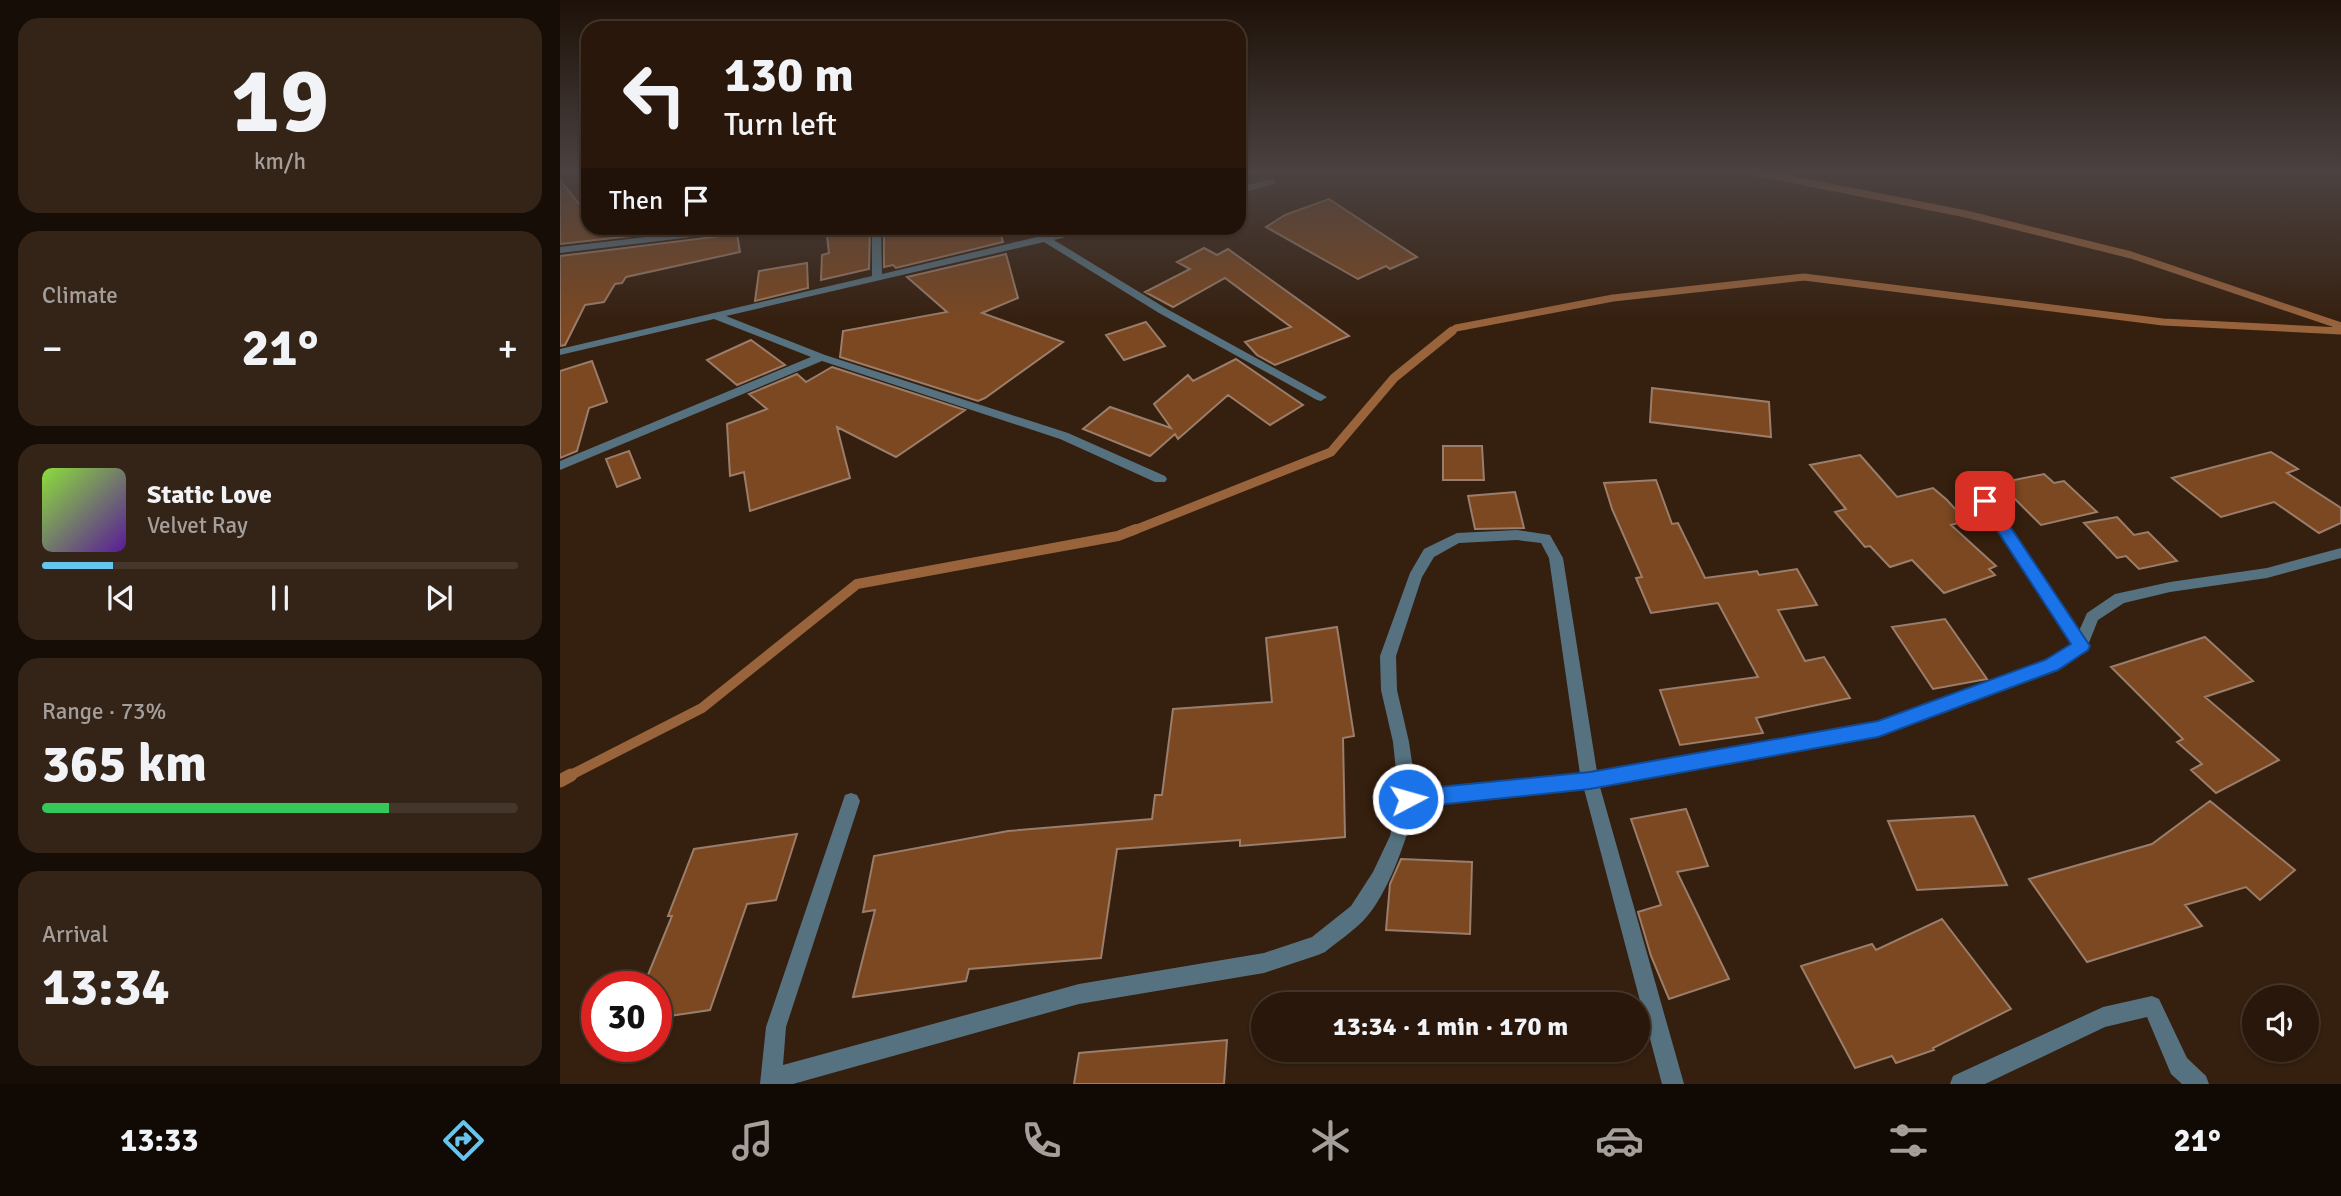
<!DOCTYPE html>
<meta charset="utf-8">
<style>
:root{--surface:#28170a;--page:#342418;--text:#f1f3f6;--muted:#a59f9c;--line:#44362b;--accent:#65c5ee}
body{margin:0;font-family:Signika,sans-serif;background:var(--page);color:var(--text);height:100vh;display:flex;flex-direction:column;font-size:26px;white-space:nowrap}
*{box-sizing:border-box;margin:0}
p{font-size:23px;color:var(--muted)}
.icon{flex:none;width:38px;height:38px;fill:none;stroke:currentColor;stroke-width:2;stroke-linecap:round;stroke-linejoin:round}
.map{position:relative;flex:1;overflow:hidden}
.drawer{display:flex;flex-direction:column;gap:18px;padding:18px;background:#160d06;width:560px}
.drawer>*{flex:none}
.guide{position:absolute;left:21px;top:21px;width:665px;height:214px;border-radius:21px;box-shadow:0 2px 5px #0004,0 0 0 2px var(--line);background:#28170a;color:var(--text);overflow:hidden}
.buttons{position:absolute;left:1682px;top:985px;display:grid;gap:14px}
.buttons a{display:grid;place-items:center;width:77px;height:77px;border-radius:50%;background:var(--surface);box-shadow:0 2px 5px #0004,0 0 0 2px var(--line);font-size:35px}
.speed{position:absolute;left:21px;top:971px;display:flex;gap:14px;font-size:35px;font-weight:700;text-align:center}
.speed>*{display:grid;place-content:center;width:91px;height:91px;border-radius:50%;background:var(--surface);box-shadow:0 2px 5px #0004,0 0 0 2px var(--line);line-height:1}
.speed .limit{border:10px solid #d22;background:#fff;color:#111}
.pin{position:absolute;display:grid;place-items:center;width:60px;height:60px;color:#fff;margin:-30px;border-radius:14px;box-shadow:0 4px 10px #0006}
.me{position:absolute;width:77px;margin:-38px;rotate:84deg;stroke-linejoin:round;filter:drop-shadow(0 0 5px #0008)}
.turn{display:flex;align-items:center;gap:24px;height:147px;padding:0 28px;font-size:32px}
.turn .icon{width:91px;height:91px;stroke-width:2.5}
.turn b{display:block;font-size:49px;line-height:60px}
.then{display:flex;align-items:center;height:66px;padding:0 28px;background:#0003;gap:14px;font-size:26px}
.big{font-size:52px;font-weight:700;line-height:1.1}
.drawer .widget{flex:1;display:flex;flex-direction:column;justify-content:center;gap:10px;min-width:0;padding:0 24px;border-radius:21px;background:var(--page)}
.drawer .dial{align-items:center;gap:0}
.dial b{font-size:91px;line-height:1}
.song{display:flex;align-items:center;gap:21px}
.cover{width:84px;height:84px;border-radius:10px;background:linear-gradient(135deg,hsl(90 70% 55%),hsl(270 70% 35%))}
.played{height:7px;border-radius:4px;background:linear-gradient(90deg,var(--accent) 15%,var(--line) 15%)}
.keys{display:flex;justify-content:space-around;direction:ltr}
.heat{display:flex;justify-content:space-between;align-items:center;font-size:38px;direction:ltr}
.charge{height:10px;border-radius:5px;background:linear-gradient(90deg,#34c759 73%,var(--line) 0)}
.trip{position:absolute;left:691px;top:992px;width:399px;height:70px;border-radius:35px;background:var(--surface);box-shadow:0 2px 5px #0004,0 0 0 2px var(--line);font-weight:700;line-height:70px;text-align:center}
.tab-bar{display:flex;height:112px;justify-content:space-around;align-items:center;background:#100904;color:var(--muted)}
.tab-bar .icon{width:49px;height:49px}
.tab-bar .active{color:var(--accent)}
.tab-bar b{font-size:32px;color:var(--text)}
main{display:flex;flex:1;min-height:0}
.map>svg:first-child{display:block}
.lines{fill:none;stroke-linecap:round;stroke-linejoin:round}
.stream-far3{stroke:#99633c;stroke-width:7}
.stream-far2{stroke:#99633c;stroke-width:9}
.stream-far1{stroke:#99633c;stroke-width:10}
.stream{stroke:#99633c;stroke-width:13}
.building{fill:#7c4821;stroke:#9a7d6a;stroke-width:2}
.street{fill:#567280;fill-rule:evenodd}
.route{fill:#1a73e8;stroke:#114b97;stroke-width:2}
</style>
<main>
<section class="drawer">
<div class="widget dial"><b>19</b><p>km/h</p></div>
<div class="widget"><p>Climate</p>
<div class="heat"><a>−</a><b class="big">21°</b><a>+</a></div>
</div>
<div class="widget">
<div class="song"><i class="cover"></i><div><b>Static Love</b><p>Velvet Ray</p></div></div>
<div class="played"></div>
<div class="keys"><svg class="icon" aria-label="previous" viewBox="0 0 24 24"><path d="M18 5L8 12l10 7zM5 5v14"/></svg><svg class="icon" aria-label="pause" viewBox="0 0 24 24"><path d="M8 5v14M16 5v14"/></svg><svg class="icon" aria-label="next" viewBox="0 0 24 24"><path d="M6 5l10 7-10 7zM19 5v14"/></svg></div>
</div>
<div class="widget"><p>Range · 73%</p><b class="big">365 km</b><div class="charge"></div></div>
<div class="widget"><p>Arrival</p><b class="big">13:34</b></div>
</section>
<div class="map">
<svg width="1781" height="1084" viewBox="0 0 1781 1084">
<rect width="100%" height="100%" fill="#351f0e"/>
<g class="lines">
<!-- stream-far3 -->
<path class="stream-far3" d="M1200,173L1406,214L1571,255L1781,326
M890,333L896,328L1053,298L1244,277L1603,322L1781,331"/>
<!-- stream-far2 -->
<path class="stream-far2" d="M572,531L771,452L834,378L892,331"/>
<!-- stream-far1 -->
<path class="stream-far1" d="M7,777L142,708L297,584L558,536L576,529"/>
<!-- stream -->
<path class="stream" d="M0,781L11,775"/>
</g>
<!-- building -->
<path class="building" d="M0,180L28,215V228H144L0,244Z
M769,199L857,257L830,269L826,266L798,279L706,227L725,215Z
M266,228H310L309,269L261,280L262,255L269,253Z
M324,228H439L443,242L336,268L333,265L324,267Z
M177,234L180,252L66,277L62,283L55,284L44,302L25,305L5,345L0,346V256Z
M644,248L657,255L668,249L789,336L715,365L697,355L685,342L731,327L665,278L613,307L585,292L630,269L617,262Z
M446,254L458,298L422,313L503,342L425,398L418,401L280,357L283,331L387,312L347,277Z
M247,263L248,288L195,301L199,271Z
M586,322L605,346L564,360L546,335Z
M191,340L225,365L177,385L147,360Z
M676,359L743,405L710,425L668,395L618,439L615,434L590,456L523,429L550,407L611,428L594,404L628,375L633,381Z
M32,361L47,402L29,408L17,451L0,458V371Z
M272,367L405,410L336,457L277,427L290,478L190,511L184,472L170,476L167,424L207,409L189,394L237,374L246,382Z
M1092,388L1209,402L1211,437L1090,422Z
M883,446H922L924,480H883Z
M69,451L80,478L57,487L46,459Z
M1711,452L1738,469L1727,473L1781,508V523L1759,533L1714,502L1661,517L1612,478Z
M1300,455L1337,497L1373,488L1387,500L1406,521L1391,525L1436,566L1429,569L1435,575L1384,593L1352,560L1330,567L1310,546L1305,547L1275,512L1286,509L1250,465Z
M1484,474L1494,483L1504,481L1537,512L1481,525L1439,483Z
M1096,480L1112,524L1118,523L1145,578L1197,571L1199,575L1237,569L1257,605L1218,610L1245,661L1264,657L1290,698L1196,718L1203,733L1120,745L1100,690L1198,677L1158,603L1091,613L1076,578L1082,577L1052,509L1044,483Z
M955,492L964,528L915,529L908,496Z
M1557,517L1574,535L1588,532L1617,561L1579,569L1566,556L1557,558L1524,523Z
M1385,619L1427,679L1373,689L1332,627Z
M777,627L794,736L783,738L785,837L680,846V840L557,849L541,958L409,969L406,981L293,997L315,910L303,912L314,856L448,831L592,819L595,795H602L613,709L712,702L706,638Z
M1645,637L1693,681L1645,697L1719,760L1656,793L1631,770L1642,764L1617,742L1623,739L1551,667Z
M1650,801L1735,870L1700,900L1686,887L1625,905L1642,926L1527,962L1469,879L1592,844Z
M1126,809L1148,866L1117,872L1169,979L1109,999L1091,956L1078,912L1101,905L1071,819Z
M1414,816L1447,885L1357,890L1328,821Z
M237,834L216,900L187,904L150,1010L96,1018V987H83L112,916H108L134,849Z
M841,859L912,862L910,934L826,930L830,884Z
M1382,919L1451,1009L1373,1048L1374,1050L1336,1063L1332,1056L1295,1068L1241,966L1312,944L1316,950Z
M667,1040L664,1084H514L519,1053Z"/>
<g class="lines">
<!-- street -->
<path class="street" d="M712,179L715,180V184L679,193V187Z
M162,228H187L182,231L0,253V247Z
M312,228H321L322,274L485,235L521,228H535L534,230L494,240L607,309L767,397L761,401L757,400L599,313L484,242L166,316L265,355L508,433L605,476L607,479L605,482H595L500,439L262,361L0,470V461L251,357L154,319L0,355V349L312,276Z
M1425,496L1430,498L1519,631L1527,613L1555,594L1610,582L1707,568L1781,548V558L1707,578L1610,592L1564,603L1538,620L1526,650L1497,669L1318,736L1040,787L1124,1084H1102L1024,789L855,806C847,839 827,897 803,921C792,932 777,942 765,952L758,955L704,973L519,1004L233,1084H200L206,1027L285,795L291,793L297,795L300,801L226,1027L223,1065L519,984L704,953L752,937L791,906L813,872L830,836L839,799L833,742L821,690L820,656L850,573L864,549L897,533L957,530L990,535L1003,558L1037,772L1318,722L1485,661L1512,644L1418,501ZM957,540L981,543L989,558L1020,774L856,790L849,742L837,690L836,656L862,577L874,557L899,543Z
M1592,996L1599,999L1627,1058L1646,1076L1649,1084H1622L1611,1074L1587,1017L1545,1027L1425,1084H1390L1393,1076L1543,1007Z"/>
</g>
<!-- sky -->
<linearGradient id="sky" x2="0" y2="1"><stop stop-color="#1d1108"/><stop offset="0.53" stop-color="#4b4241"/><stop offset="1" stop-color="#4b4241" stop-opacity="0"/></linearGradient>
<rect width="1781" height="325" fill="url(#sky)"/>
<!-- route -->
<path class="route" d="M1425,496L1431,498L1530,646L1528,650L1498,670L1318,737L1030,789L848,808L840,806L838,799L840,793L848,790L1030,772L1318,721L1485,660L1511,644L1418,501Z"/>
</svg>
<div class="buttons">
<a><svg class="icon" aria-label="sound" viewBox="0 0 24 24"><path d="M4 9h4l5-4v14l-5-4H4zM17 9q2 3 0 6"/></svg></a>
</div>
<div class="speed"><div class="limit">30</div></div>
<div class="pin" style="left:1425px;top:501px;background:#d93025"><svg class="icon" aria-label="arrive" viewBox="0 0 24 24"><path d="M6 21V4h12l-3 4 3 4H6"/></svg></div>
<svg class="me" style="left:848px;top:799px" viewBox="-20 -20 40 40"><circle r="17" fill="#1a73e8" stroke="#fff" stroke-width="3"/><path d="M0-11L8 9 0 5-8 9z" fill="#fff"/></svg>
<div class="trip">13:34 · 1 min · 170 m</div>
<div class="guide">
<div class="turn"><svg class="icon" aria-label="left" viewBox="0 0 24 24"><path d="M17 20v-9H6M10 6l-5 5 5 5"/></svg><div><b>130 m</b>Turn left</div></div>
<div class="then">Then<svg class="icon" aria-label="arrive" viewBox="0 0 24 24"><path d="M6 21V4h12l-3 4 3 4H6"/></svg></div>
</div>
</div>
</main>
<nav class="tab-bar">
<b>13:33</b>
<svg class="icon active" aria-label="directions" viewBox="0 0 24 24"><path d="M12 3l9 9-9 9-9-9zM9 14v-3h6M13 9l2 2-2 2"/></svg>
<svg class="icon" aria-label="music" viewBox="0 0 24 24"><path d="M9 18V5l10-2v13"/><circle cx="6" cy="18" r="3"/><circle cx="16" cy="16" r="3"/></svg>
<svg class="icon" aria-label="phone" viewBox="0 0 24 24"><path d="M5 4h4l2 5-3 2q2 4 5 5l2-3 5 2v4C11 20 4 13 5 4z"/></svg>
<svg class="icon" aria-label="climate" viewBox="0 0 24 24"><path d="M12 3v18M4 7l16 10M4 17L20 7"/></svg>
<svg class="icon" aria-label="car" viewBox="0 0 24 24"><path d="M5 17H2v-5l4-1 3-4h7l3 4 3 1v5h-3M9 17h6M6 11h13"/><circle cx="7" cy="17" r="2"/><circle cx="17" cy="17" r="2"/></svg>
<svg class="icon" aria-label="filters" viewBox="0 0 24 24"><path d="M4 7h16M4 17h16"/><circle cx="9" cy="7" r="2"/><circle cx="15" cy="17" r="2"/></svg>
<b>21°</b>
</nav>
